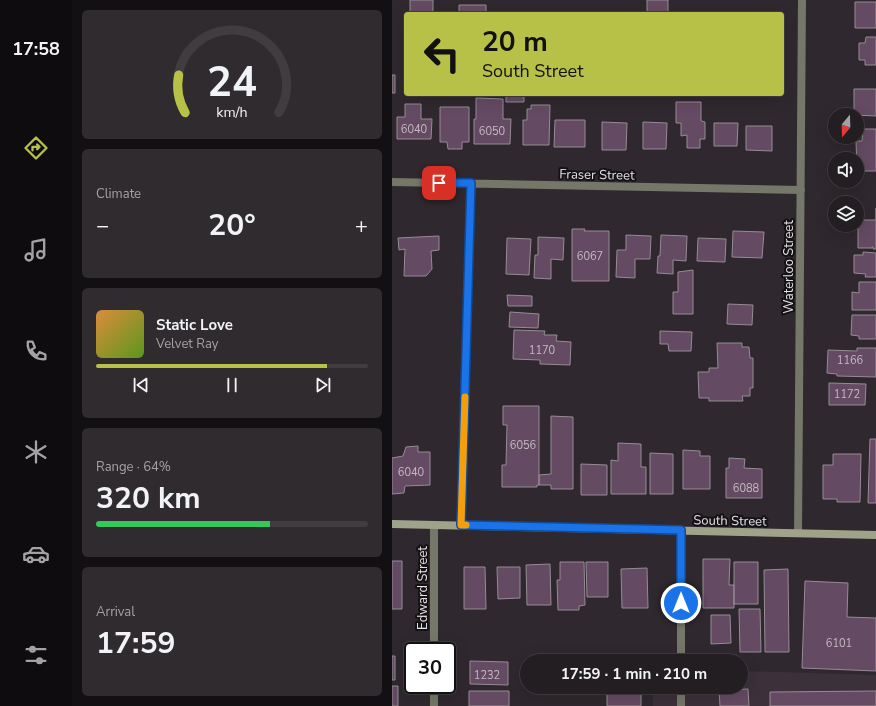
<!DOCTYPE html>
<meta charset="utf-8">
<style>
:root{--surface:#231e22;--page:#2f2b2f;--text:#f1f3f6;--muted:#a3a2a5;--line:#403c40;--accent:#b7c148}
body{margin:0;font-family:"Nunito Sans",sans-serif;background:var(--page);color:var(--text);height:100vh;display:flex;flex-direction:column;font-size:15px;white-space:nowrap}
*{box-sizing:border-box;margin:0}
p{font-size:13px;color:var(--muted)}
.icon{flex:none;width:22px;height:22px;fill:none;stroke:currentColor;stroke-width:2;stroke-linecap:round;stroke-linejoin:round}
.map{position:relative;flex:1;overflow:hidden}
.panel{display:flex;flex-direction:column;gap:10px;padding:10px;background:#131013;width:320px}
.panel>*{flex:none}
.top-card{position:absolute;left:12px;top:12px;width:380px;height:84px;border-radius:4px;box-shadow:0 4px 16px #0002,0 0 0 1px var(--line);background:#b7c148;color:#111;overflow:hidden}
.needle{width:26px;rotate:199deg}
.buttons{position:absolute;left:436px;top:108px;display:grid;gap:8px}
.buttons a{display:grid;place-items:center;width:36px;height:36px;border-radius:50%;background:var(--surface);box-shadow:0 4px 16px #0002,0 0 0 1px var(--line);font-size:20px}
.speed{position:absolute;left:12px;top:642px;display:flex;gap:8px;font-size:20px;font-weight:700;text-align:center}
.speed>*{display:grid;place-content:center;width:52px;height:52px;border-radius:50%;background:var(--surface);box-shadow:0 4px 16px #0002,0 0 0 1px var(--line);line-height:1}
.speed .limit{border:2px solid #111;border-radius:6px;background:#fff;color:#111}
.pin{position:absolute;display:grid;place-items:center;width:34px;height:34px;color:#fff;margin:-17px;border-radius:8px;box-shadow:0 2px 6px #0006}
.me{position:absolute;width:44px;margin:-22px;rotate:0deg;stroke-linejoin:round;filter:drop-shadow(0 0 3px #0008)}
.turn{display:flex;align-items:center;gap:14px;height:84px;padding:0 12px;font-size:18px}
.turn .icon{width:52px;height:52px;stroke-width:2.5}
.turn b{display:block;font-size:28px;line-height:34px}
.big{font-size:30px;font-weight:700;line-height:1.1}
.panel .widget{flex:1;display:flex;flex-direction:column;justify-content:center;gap:6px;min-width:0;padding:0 14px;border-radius:6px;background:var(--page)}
.panel .dial{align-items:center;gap:0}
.dial svg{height:104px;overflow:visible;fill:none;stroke:var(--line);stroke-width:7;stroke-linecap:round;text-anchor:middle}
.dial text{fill:var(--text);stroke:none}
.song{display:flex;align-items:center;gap:12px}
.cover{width:48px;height:48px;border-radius:6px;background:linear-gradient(135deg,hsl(30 70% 55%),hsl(90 70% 35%))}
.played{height:4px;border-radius:2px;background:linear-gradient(90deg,var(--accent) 85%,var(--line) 85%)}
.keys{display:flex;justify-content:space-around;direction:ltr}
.heat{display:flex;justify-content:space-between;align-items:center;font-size:22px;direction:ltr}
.charge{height:6px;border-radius:3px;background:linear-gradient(90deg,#34c759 64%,var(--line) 0)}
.trip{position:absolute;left:128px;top:654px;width:228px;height:40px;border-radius:20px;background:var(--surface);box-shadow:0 4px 16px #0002,0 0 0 1px var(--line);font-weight:700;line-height:40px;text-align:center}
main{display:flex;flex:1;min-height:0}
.dock{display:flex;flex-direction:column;width:72px;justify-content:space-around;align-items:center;background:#0e0c0e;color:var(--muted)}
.dock .icon{width:28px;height:28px}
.dock .selected{color:var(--accent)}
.dock b{font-size:18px;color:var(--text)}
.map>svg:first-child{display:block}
.built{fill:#3c303b}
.building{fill:#644a62;stroke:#958c95}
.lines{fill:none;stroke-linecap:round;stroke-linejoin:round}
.minor{stroke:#757768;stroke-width:8}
.secondary{stroke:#9fa38a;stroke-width:8}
.route-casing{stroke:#114b97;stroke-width:10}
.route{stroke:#1a73e8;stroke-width:7}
.slow{stroke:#f59e0b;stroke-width:7}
.labels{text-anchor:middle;stroke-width:4;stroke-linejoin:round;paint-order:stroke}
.number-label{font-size:11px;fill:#c5bac4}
.street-label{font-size:13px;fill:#e5e0e4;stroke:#151215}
</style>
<main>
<nav class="dock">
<b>17:58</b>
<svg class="icon selected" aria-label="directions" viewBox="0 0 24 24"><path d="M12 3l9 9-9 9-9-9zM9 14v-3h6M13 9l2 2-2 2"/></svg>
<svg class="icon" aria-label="music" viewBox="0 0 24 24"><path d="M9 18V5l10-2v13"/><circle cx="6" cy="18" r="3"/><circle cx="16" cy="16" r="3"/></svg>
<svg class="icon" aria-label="phone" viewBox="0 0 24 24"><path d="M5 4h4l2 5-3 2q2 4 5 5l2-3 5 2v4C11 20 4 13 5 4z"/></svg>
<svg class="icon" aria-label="climate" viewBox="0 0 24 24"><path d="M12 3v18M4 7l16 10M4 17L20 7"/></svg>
<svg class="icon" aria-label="car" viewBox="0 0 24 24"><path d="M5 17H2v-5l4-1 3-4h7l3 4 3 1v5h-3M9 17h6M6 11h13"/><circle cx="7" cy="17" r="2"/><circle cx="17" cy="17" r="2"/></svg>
<svg class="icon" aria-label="filters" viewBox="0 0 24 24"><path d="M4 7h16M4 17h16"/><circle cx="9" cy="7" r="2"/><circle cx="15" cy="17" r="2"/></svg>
</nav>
<section class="panel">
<div class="widget dial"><svg viewBox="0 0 100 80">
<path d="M14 69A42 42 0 1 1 86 69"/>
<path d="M14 69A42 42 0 0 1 9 40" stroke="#b7c148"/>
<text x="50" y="56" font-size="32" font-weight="700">24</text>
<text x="50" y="72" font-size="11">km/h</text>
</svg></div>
<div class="widget"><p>Climate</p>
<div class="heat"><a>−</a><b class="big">20°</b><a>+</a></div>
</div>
<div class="widget">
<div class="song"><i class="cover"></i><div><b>Static Love</b><p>Velvet Ray</p></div></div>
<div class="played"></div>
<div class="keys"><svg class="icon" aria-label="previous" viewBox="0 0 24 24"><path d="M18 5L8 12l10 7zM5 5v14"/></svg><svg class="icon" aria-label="pause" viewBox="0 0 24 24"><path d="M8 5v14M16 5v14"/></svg><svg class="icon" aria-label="next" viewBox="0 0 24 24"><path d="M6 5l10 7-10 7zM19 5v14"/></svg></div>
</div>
<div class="widget"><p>Range · 64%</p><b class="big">320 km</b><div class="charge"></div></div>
<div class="widget"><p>Arrival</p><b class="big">17:59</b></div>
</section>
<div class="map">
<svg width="484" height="706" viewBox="0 0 484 706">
<rect width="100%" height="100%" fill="#2f282e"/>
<!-- built -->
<path class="built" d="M349,671L484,675V706H261V687H349Z"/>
<!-- building -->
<path class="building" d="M18,0H41V14H18Z
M255,0H276V14H255Z
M463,2H484V28H463Z
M67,5H94V14H67Z
M474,37H484V65H473V60H467V43H473Z
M0,75H3V93H0Z
M462,89H484V116L462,115Z
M109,94H132V102H114V95Z
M84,98L111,99V119H119L118,144H82V119H84Z
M284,102H309V121L313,122V139H308V148H295V135L289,136V123H284Z
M13,104H29V119H40L39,139H5V117H13Z
M139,105H158L157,145H131V120H135V109H139Z
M48,107H77V142H70V149H56L55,142H48Z
M163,120H193V147H162Z
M210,122L235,123L234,150H210Z
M251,122L275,123L274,149H251Z
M322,123H346L345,146H322Z
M354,126H380V151L354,150Z
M471,129H484V171H467V169H465L464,141H470Z
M484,208V249H481V247H480V248H466V220H484Z
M180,229H193L192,231H217V281H180Z
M341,231L372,232L370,258L340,257Z
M234,235L259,236L258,259H243V278L224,277L225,250H234Z
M269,235L295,236L294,261L281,260V274L265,273L266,256H268Z
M47,236V250L39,251L40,269L34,276H12L13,249L7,250L6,238Z
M146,237L172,238L171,260L159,259V279L142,278L143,255H146Z
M115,238L139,239L137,275L114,274Z
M306,238L334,239L333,262L305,261Z
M471,252L484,253V277H473L474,274L462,273V255H471Z
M301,270V314H281V292H286V272Z
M467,282H484V310H460V292L467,293Z
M115,295L140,296V306H116Z
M336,304L361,305L360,325L335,324Z
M118,312L147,314L146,328L117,327Z
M460,315H484V339H467V336L459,335Z
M122,330L153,331L152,335H165L164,341L179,342L178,365L148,364V360L121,359Z
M268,331L300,332L299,351H277L276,344H268Z
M325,343H350V347H357L358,358H361V388H358V396H350L351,401H317V398H307L306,372H317V368H326Z
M465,348H484V377L445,376V374L435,373L436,350L465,351Z
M437,383L474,384L473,405H437Z
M111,406H147V485H145V487H110V465H114L115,425H111Z
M159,416L181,417V489H159V485H147V475L159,474Z
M478,439H484V503H476Z
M226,443L249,444V467H254V494H219V460L226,461Z
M26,446V452H38V485L13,486L12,493L0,494V458L11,456L14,447Z
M291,450L308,451V456H318V489H291Z
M258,453L281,454V494H258Z
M441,454H469L468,502H445V499H431V465H441Z
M337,458L353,459L352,468L370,469V498H334V468H337Z
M189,464L215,465V495H189Z
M311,559H338L337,585H342V608H311Z
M0,561H10V609H0Z
M168,562H192L193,605L187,606V610H166L165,580H168Z
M194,562H216V597H195Z
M342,562H366V604H342Z
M158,564L159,605H135L134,565Z
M72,567H93L94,609H72Z
M105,567H128V598L106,599Z
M255,568L256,608H230L229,569Z
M396,569L397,652H373L372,570Z
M413,581L456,583L455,617L484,618V671L410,668Z
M347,609H368L369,652H348Z
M319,615H338L339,643L319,644Z
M0,656H3V680H0Z
M78,661L116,662V685L78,684Z
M0,686H6V706H0Z
M215,687H249V706H215Z
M356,689L357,706H328L327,690Z
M77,691H117V706H77Z
M484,691V706H378V692Z"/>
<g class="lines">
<!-- minor -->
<path class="minor" d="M0,182L409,190
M42,525V651
M69,525L79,183
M289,530V661
M406,533L410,0
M42,685V706
M289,687V706"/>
<!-- secondary -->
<path class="secondary" d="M0,524L484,535"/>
</g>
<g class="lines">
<!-- route casing -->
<g class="route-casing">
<path id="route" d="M47,183H79L69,525L289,530V603"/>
</g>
<!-- route -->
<use href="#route" class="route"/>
<!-- slow -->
<path class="slow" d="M73,397L69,525H74"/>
</g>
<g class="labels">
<!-- number labels -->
<g class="number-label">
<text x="22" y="133">6040</text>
<text x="100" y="135">6050</text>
<text x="198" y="260">6067</text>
<text x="150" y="354">1170</text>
<text x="458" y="364">1166</text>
<text x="455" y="398">1172</text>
<text x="131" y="449">6056</text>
<text x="19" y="476">6040</text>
<text x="354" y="492">6088</text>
<text x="447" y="647">6101</text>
<text x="95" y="679">1232</text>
</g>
<!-- street labels -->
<g class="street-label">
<text transform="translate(205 174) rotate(1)" y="5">Fraser Street</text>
<text transform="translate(396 267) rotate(-90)" y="5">Waterloo Street</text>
<text transform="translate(338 520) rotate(1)" y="5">South Street</text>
<text transform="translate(30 588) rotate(-90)" y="5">Edward Street</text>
</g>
</g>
</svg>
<div class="buttons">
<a><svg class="needle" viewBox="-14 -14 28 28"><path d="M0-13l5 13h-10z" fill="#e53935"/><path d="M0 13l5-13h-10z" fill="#a3a2a5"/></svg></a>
<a><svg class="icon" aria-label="sound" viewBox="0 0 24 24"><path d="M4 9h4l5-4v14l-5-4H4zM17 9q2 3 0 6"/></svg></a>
<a><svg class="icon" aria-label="layers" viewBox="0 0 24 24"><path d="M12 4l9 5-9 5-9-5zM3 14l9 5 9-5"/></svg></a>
</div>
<div class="speed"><div class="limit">30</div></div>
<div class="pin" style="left:47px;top:183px;background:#d93025"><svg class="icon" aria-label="arrive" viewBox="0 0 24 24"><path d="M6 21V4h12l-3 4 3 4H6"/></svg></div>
<svg class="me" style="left:289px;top:603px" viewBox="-20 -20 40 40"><circle r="17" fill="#1a73e8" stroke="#fff" stroke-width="3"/><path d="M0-11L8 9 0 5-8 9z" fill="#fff"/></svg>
<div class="trip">17:59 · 1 min · 210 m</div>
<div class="top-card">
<div class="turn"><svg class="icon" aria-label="left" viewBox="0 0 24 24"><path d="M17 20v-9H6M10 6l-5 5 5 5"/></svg><div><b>20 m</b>South Street</div></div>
</div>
</div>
</main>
